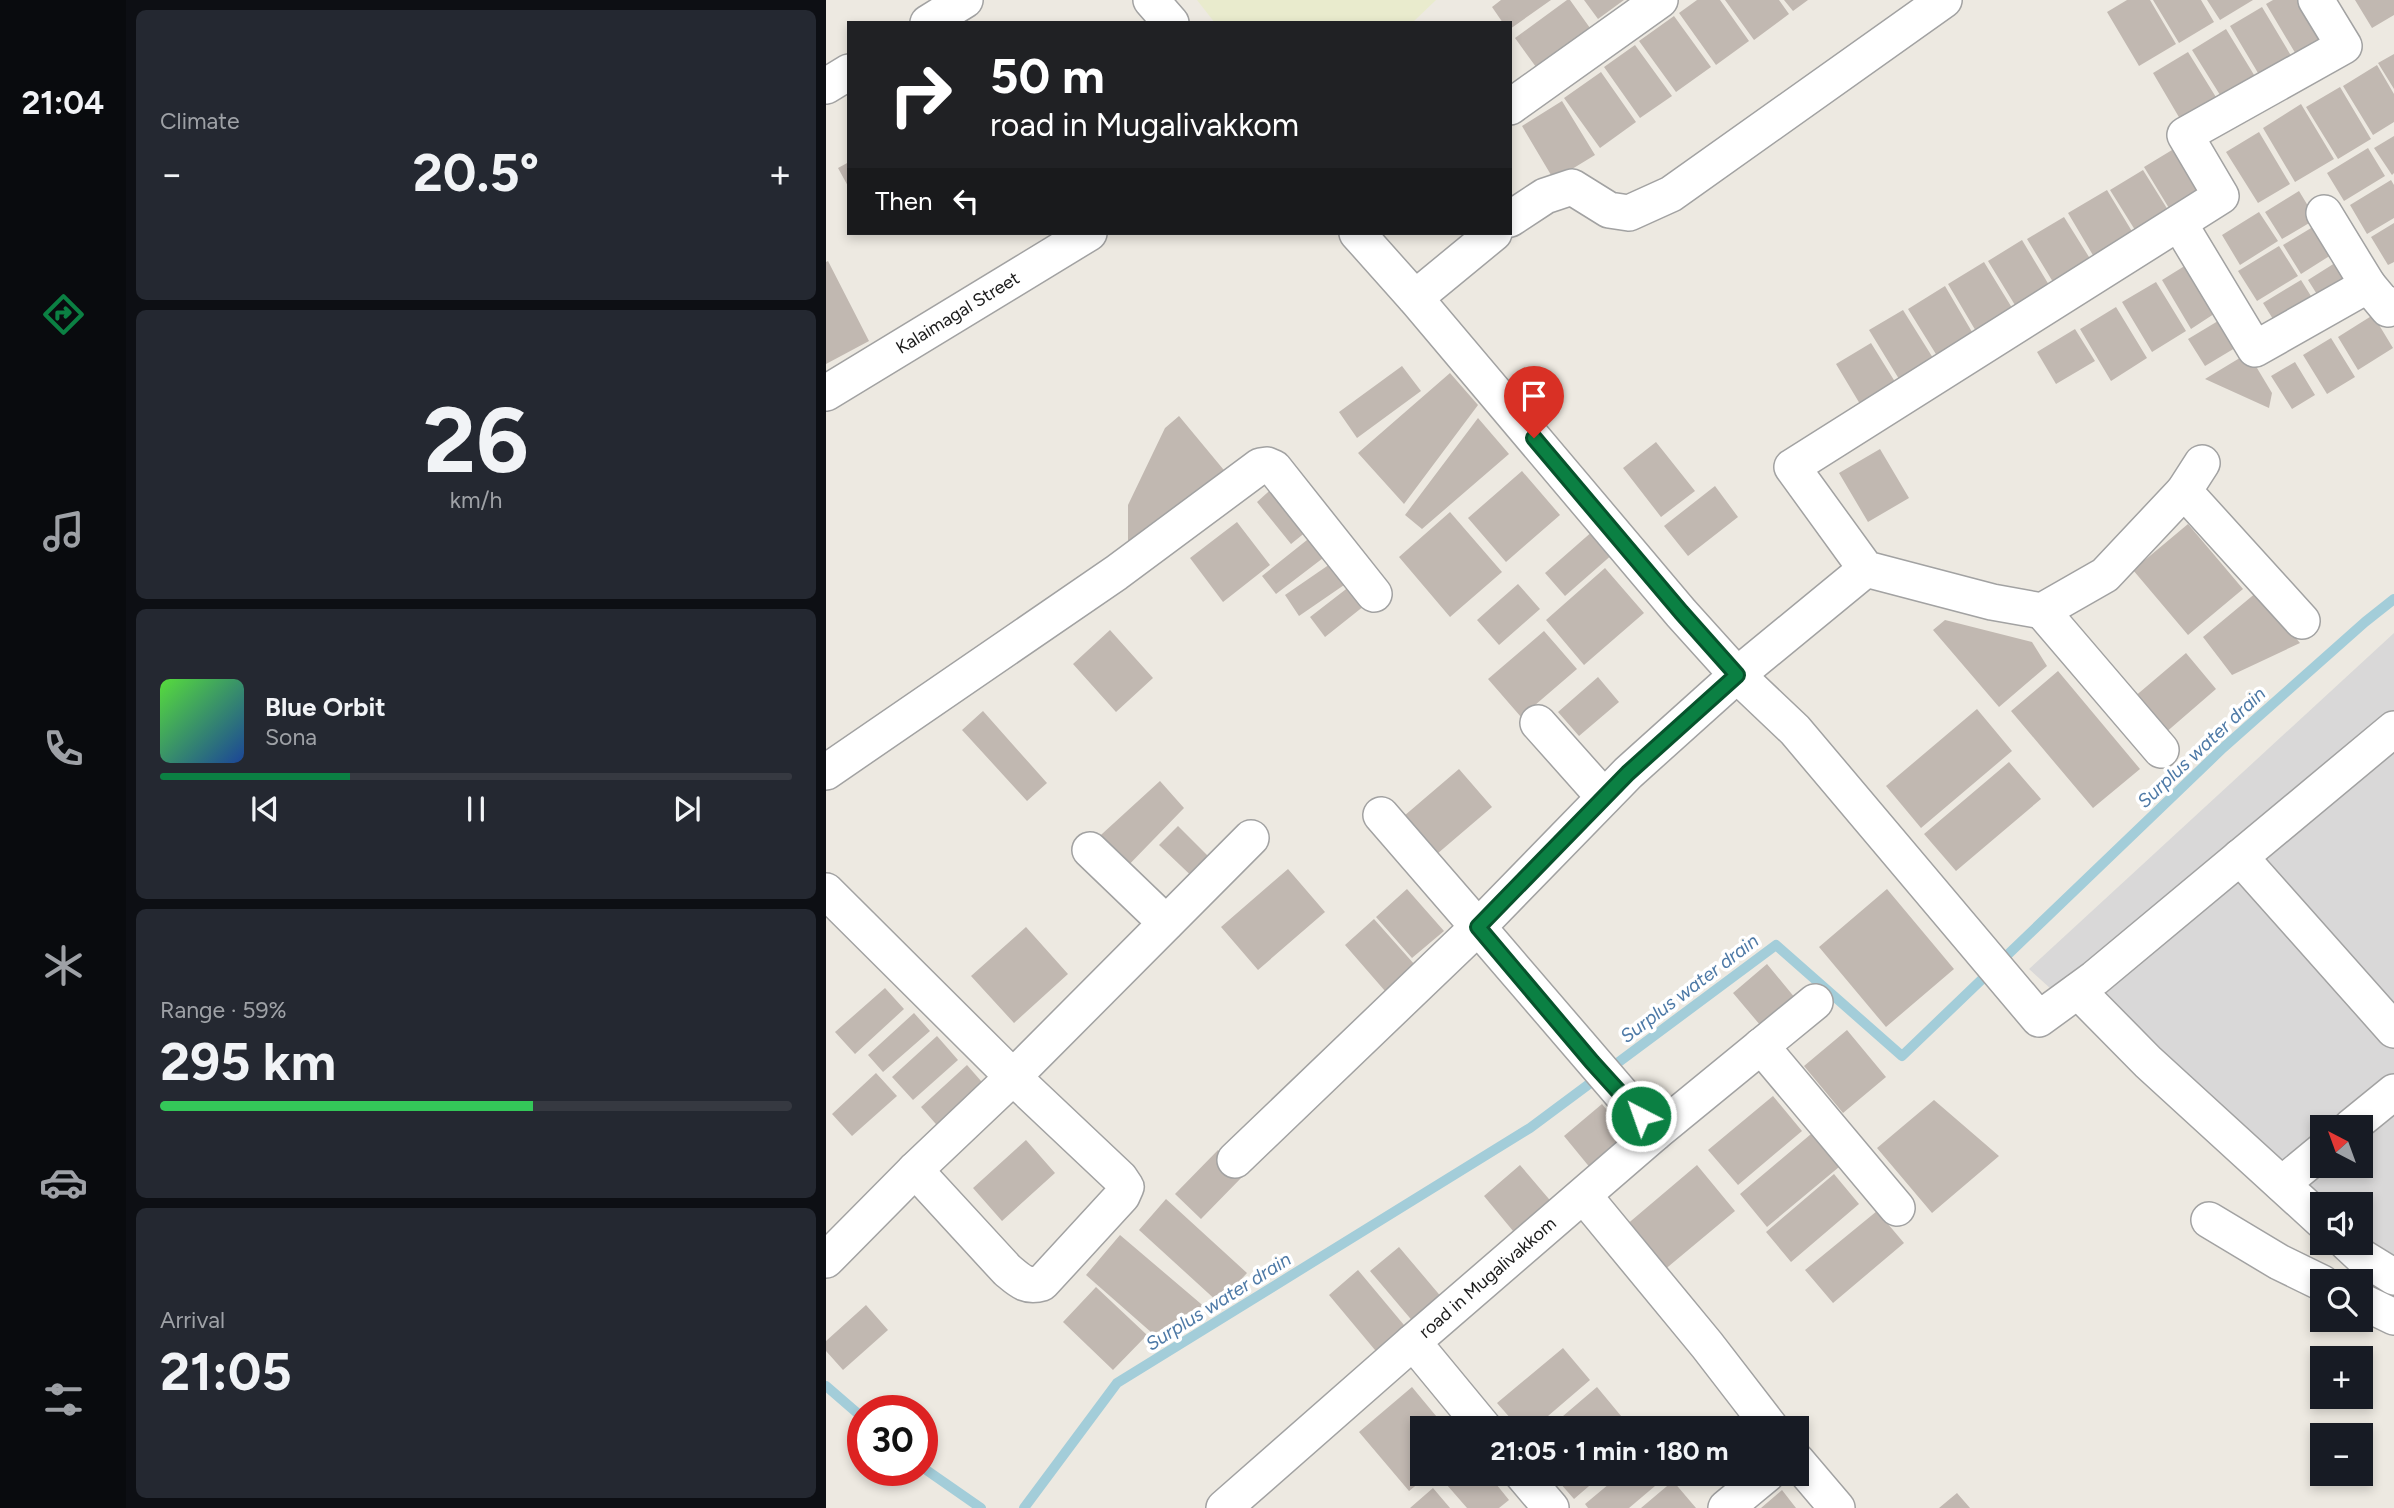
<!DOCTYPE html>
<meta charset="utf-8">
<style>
:root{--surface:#171b24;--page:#242831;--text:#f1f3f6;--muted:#9ea1a6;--line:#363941;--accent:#0b8043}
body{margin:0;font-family:Figtree,sans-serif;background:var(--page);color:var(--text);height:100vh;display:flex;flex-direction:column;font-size:26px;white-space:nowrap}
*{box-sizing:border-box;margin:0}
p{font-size:23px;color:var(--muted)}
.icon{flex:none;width:38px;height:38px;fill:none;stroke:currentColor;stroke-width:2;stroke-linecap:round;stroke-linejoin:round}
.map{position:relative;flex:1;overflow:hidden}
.drawer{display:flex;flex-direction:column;gap:10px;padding:10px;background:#0d0f14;width:700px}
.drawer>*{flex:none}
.top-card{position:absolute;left:21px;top:21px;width:665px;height:214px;border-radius:0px;box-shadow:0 4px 10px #0003;background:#202124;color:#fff;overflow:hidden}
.needle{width:46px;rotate:319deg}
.tools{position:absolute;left:1484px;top:1115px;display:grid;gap:14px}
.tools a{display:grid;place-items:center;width:63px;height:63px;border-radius:0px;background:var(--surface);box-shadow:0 4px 10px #0003;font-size:35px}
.speed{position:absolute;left:21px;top:1395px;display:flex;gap:14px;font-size:35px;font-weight:700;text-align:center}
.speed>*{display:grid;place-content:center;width:91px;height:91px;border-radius:50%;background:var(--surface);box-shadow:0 4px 10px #0003;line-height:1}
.speed .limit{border:10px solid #d22;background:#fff;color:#111}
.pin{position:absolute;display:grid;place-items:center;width:60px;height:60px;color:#fff;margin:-72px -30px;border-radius:50% 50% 50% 0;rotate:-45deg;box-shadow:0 0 7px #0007}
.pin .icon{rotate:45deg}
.me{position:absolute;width:77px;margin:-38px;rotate:319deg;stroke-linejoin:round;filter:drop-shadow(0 0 5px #0008)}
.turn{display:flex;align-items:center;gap:24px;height:147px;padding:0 28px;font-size:32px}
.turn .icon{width:91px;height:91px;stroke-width:2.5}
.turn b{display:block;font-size:49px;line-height:60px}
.then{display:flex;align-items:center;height:66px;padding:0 28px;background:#0003;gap:14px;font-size:26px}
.big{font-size:52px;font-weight:700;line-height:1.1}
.drawer .card{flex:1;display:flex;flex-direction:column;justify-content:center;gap:10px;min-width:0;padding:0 24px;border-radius:10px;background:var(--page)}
.drawer .dial{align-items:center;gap:0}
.dial b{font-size:91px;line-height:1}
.song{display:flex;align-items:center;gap:21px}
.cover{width:84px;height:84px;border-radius:10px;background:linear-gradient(135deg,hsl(110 70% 55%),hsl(220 70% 35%))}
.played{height:7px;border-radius:4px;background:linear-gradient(90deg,var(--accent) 30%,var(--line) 30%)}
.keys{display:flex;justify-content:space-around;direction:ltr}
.heat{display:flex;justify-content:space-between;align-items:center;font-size:38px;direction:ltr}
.charge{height:10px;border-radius:5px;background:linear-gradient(90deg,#34c759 59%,var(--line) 0)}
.trip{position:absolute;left:584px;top:1416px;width:399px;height:70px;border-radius:0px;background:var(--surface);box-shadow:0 4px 10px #0003;font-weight:700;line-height:70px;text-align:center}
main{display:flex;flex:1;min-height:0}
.tabs{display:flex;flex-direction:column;width:126px;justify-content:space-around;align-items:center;background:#090b0e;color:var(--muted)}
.tabs .icon{width:49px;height:49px}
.tabs .current{color:var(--accent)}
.tabs b{font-size:32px;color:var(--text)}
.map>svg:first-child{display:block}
.residential{fill:#d9d8d8;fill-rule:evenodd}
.farmland{fill:#e9ebcd}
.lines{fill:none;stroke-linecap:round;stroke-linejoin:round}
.stream{stroke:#a3cdd9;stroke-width:10}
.building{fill:#c1b8b1}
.street-casing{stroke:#a2a2a2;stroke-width:38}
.street{stroke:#fff;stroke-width:35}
.route-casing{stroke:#07532c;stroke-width:18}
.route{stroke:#0b8043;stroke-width:12}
.labels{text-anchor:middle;stroke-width:7;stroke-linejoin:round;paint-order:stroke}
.street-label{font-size:18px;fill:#1b1b1b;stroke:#fff}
.water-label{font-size:19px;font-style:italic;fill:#4d79a6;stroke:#fff}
</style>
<main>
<nav class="tabs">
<b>21:04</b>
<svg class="icon current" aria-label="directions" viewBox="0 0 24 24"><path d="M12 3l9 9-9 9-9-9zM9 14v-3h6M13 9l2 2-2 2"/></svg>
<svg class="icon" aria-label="music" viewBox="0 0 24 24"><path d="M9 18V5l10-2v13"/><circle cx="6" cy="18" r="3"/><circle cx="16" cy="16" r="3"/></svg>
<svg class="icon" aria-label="phone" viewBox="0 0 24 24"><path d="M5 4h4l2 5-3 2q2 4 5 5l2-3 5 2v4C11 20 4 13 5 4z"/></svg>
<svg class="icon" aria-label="climate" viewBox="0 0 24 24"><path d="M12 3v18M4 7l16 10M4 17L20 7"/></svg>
<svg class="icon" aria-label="car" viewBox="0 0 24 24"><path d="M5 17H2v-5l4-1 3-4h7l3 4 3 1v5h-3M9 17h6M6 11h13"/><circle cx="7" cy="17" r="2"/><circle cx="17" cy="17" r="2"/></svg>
<svg class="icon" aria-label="filters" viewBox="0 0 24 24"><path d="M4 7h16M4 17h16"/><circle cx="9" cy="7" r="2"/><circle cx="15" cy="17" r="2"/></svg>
</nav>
<section class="drawer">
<div class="card"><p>Climate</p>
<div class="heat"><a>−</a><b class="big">20.5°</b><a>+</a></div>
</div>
<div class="card dial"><b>26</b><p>km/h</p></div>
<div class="card">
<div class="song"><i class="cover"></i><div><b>Blue Orbit</b><p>Sona</p></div></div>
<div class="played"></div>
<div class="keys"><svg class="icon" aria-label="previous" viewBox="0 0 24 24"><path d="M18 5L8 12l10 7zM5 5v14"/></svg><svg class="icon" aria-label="pause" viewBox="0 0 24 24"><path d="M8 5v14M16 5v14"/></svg><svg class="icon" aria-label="next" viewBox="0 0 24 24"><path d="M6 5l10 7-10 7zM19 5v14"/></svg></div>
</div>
<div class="card"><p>Range · 59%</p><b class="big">295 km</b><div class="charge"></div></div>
<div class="card"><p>Arrival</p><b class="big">21:05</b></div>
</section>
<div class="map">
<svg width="1568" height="1508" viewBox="0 0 1568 1508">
<rect width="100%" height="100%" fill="#ede9e1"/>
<!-- residential -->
<path class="residential" d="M1568,633V1300L1504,1243L1535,1242V1204H1496V1235L1203,969ZM1496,1127H1535V1166H1496Z"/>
<!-- farmland -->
<path class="farmland" d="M371,0H610L586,23H389Z"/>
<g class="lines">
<!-- stream -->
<path class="stream" d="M0,1386L37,1418
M96,1467L155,1508
M198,1508L291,1383L704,1128L950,945L1076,1056L1397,748L1539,622L1568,599"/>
</g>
<!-- building -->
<path class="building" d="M675,0H725L684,29V23H677L666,7Z
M741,0H744L764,28L710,67L689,38Z
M758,0H798L772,19Z
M871,0H894L923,41L890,65L853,13Z
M899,0H953L963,14L928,40Z
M958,0H982L967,11Z
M1301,0H1324L1350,44L1313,66L1281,12Z
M1327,0H1375L1388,22L1353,43Z
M1381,0H1427L1394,20Z
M1447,0H1485L1506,35L1471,56L1440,4Z
M1529,0H1568V15L1546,28Z
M1436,7L1467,59L1435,78L1404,26Z
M848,16L885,67L850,92L813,41Z
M1400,29L1433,83L1399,103L1366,50Z
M809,45L846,96L814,118L778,67Z
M1362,52L1393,102L1357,124L1327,73Z
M1568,54V89L1552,63Z
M1551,65L1568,94V122L1547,135L1517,86Z
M775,72L810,122L774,148L738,98Z
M1514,87L1545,139L1512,159L1480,107Z
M736,101L769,155L728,180L696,126Z
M1475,104L1508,159L1469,182L1437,128Z
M1433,132L1464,184L1432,203L1400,152Z
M1568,136V173L1566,175L1548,148Z
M1351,147L1382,198L1349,218L1318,167Z
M1542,148L1559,176L1518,201L1501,173Z
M23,162V188L12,168Z
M1317,170L1347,218L1314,238L1284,190Z
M1565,180L1568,185V218L1541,234L1524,205Z
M1281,190L1310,238L1271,262L1242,213Z
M1473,191L1490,219L1456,239L1439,212Z
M1433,212L1452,241L1414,265L1396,235Z
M1238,217L1268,265L1230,287L1201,239Z
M1495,222L1513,250L1475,274L1457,245Z
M1568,223V262L1562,265L1545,237Z
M1196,240L1226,290L1192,310L1162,261Z
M1453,246L1472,276L1431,301L1412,271Z
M1520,256L1537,284L1499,307L1482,280Z
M2,261L43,341L0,364V262Z
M1158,262L1191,316L1154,338L1122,284Z
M1365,262L1394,310L1365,329L1336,280Z
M1475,280L1493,309L1455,332L1437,303Z
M1330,282L1360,331L1326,352L1296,302Z
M1119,286L1149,337L1113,359L1082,309Z
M1290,307L1321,358L1285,381L1254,329Z
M1077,310L1107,358L1073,379L1043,330Z
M1547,315L1567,348L1532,370L1512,337Z
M1397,318L1414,345L1379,366L1362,339Z
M1249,329L1269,361L1230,384L1211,352Z
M1505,338L1529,377L1501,394L1477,355Z
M1045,343L1076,393L1040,414L1010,364Z
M1422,353L1446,393L1443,408L1379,379Z
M1469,362L1489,395L1466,409L1445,376Z
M576,366L595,391L531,438L513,412Z
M624,373L652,405L578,504L532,453Z
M353,416L402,475L302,551V505L339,428Z
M652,418L683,454L596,529L579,515Z
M830,442L869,491L835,517L797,468Z
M1054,449L1083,498L1042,522L1013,473Z
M696,471L734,515L680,562L642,518Z
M451,484L486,527L465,544L431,502Z
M889,486L912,517L862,556L838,526Z
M624,512L676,572L624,617L573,557Z
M411,522L444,565L397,602L364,558Z
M1362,524L1417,589L1362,635L1307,570Z
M768,530L788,553L739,596L719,573Z
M486,536L501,555L450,594L436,576Z
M507,562L521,583L473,616L459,595Z
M779,568L818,613L758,665L720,620Z
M528,583L543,602L499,637L484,617Z
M692,584L714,609L673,645L651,620Z
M1431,592L1474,643L1406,675L1377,637Z
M1119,620L1206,642L1221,666L1173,707L1107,630Z
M284,630L327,678L290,712L247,664Z
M718,631L751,669L695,717L662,679Z
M1360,653L1390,689L1338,734L1307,698Z
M1232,671L1314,769L1267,808L1185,711Z
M772,677L793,702L753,736L732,712Z
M1151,709L1186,751L1095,828L1060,786Z
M157,711L221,783L201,801L136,730Z
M1183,762L1215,799L1130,871L1098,834Z
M633,769L666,807L611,854L578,816Z
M334,781L358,808L294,874L265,844Z
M352,826L393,867L376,886L333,845Z
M462,869L499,912L432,970L395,927Z
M581,889L618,931L586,958L550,917Z
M1061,889L1128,969L1060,1027L993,947Z
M548,919L589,965L559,991L519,945Z
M200,927L242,974L188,1023L145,976Z
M941,964L974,1004L940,1032L907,993Z
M59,988L78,1009L29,1054L9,1032Z
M88,1013L104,1031L57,1072L42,1055Z
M1021,1030L1060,1077L1017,1113L978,1066Z
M111,1036L132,1060L87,1100L66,1077Z
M141,1065L162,1089L116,1131L95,1107Z
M50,1073L71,1096L26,1136L6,1114Z
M947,1096L976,1131L912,1185L882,1150Z
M1108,1100L1173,1156L1106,1213L1051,1148Z
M776,1104L808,1143L770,1175L738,1136Z
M985,1134L1013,1167L941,1227L914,1194Z
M200,1140L229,1173L176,1221L147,1188Z
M392,1150L418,1175L375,1219L349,1194Z
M694,1165L734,1212L697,1243L658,1196Z
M871,1165L909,1211L837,1271L799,1226Z
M1008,1174L1033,1204L965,1262L940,1232Z
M340,1199L421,1273L393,1303L313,1230Z
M1051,1211L1078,1243L1007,1303L979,1270Z
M294,1235L381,1309L334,1340L260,1275Z
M573,1247L617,1299L589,1324L544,1271Z
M532,1270L583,1331L554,1356L503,1295Z
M270,1287L321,1335L287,1370L237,1322Z
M40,1305L62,1330L17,1370L0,1351V1341Z
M737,1348L764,1380L708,1428H693L671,1403Z
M586,1387L620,1428H597V1474H604L583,1491L533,1432Z
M771,1387L805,1428H723Z
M619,1474H662L683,1500L673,1508H641L614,1477Z
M726,1474H777L748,1499Z
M795,1474L842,1475L803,1508H762L759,1504Z
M847,1481L870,1508H815Z
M607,1488L624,1508H584Z
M956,1490L970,1508H935Z
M1131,1493L1144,1508H1113Z"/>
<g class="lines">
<!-- street casing -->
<g class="street-casing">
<g id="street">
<path d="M325,0L345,23"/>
<path d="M102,23L139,0"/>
<path d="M0,86L23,72"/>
<path d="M684,107L834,0"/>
<path d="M684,219L719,196L746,187L783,210L803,213L845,194L1118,0"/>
<path d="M1353,223L1429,349L1542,285L1498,213"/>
<path d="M531,233L589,298L855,613L911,675L969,730L1213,1019L1269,978L1568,729"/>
<path d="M1542,285L1562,309L1568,305"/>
<path d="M589,298L668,233"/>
<path id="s1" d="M0,393L263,233"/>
<path d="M1376,463L1358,491L1279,575L1216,611L1166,602L1040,569L966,467L1395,196L1359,135L1518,46L1490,0"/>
<path d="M1358,491L1476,621"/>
<path d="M1216,611L1335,750"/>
<path d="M712,723L778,797"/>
<path d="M0,772L290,573L434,466L441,465L448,468L548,594"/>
<path d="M264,850L340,923"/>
<path d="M1414,857L1568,1030"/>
<path d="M0,891L187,1077L294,1178L300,1187L296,1196L216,1283C200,1288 193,1280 181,1270L89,1170"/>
<path d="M1252,991L1322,1062L1496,1221"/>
<path d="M935,1046L1071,1208"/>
<path d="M1525,1127L1568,1092"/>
<path d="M829,1133L989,1002"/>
<path d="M409,1160L652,927L555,815"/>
<path d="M1456,1184L1496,1151"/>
<path d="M758,1196L881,1345L945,1428"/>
<path d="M1383,1220L1453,1262L1496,1283"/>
<path d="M1520,1242L1536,1257L1568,1277"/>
<path d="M0,1260L89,1170L187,1077L425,838"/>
<path d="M1535,1301L1568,1317"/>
<path id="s2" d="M658,1428L587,1342L829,1133L652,927L802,773L911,675L1040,569"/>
<path d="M971,1461L1011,1508"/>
<path d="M696,1474L725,1508"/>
<path d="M398,1508L587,1342"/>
<path d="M900,1508L941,1474"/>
</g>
</g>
<!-- street -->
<use href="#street" class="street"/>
</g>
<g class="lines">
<!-- route casing -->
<g class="route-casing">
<path id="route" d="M708,438L855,612L911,675L802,773L652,927L766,1062L815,1116"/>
</g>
<!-- route -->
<use href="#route" class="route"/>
</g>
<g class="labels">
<!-- street labels -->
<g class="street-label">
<text dy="6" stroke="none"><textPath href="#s1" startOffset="154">Kalaimagal Street</textPath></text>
<text dy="6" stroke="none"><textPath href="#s2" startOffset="210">road in Mugalivakkom</textPath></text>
</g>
<!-- water labels -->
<g class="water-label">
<text transform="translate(1375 747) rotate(-43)" y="7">Surplus water drain</text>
<text transform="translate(863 988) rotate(-37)" y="7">Surplus water drain</text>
<text transform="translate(392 1301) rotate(-32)" y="7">Surplus water drain</text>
</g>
</g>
</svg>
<div class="tools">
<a><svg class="needle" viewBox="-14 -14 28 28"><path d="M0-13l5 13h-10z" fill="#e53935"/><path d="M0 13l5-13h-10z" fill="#9ea1a6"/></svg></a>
<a><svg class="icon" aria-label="sound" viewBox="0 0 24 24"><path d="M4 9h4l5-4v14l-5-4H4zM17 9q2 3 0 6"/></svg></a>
<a><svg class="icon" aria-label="search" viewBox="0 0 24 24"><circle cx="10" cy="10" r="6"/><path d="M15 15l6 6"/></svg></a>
<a>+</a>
<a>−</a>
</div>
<div class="speed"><div class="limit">30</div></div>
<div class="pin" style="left:708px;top:438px;background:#d93025"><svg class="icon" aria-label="arrive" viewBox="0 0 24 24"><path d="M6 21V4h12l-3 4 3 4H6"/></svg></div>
<svg class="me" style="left:815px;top:1116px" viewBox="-20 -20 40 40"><circle r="17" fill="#0b8043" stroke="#fff" stroke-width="3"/><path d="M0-11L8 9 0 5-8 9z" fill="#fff"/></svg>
<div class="trip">21:05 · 1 min · 180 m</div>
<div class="top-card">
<div class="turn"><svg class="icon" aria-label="right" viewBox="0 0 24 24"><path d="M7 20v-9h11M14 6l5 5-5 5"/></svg><div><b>50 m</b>road in Mugalivakkom</div></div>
<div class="then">Then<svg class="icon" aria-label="left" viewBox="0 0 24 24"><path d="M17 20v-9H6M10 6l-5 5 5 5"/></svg></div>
</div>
</div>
</main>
